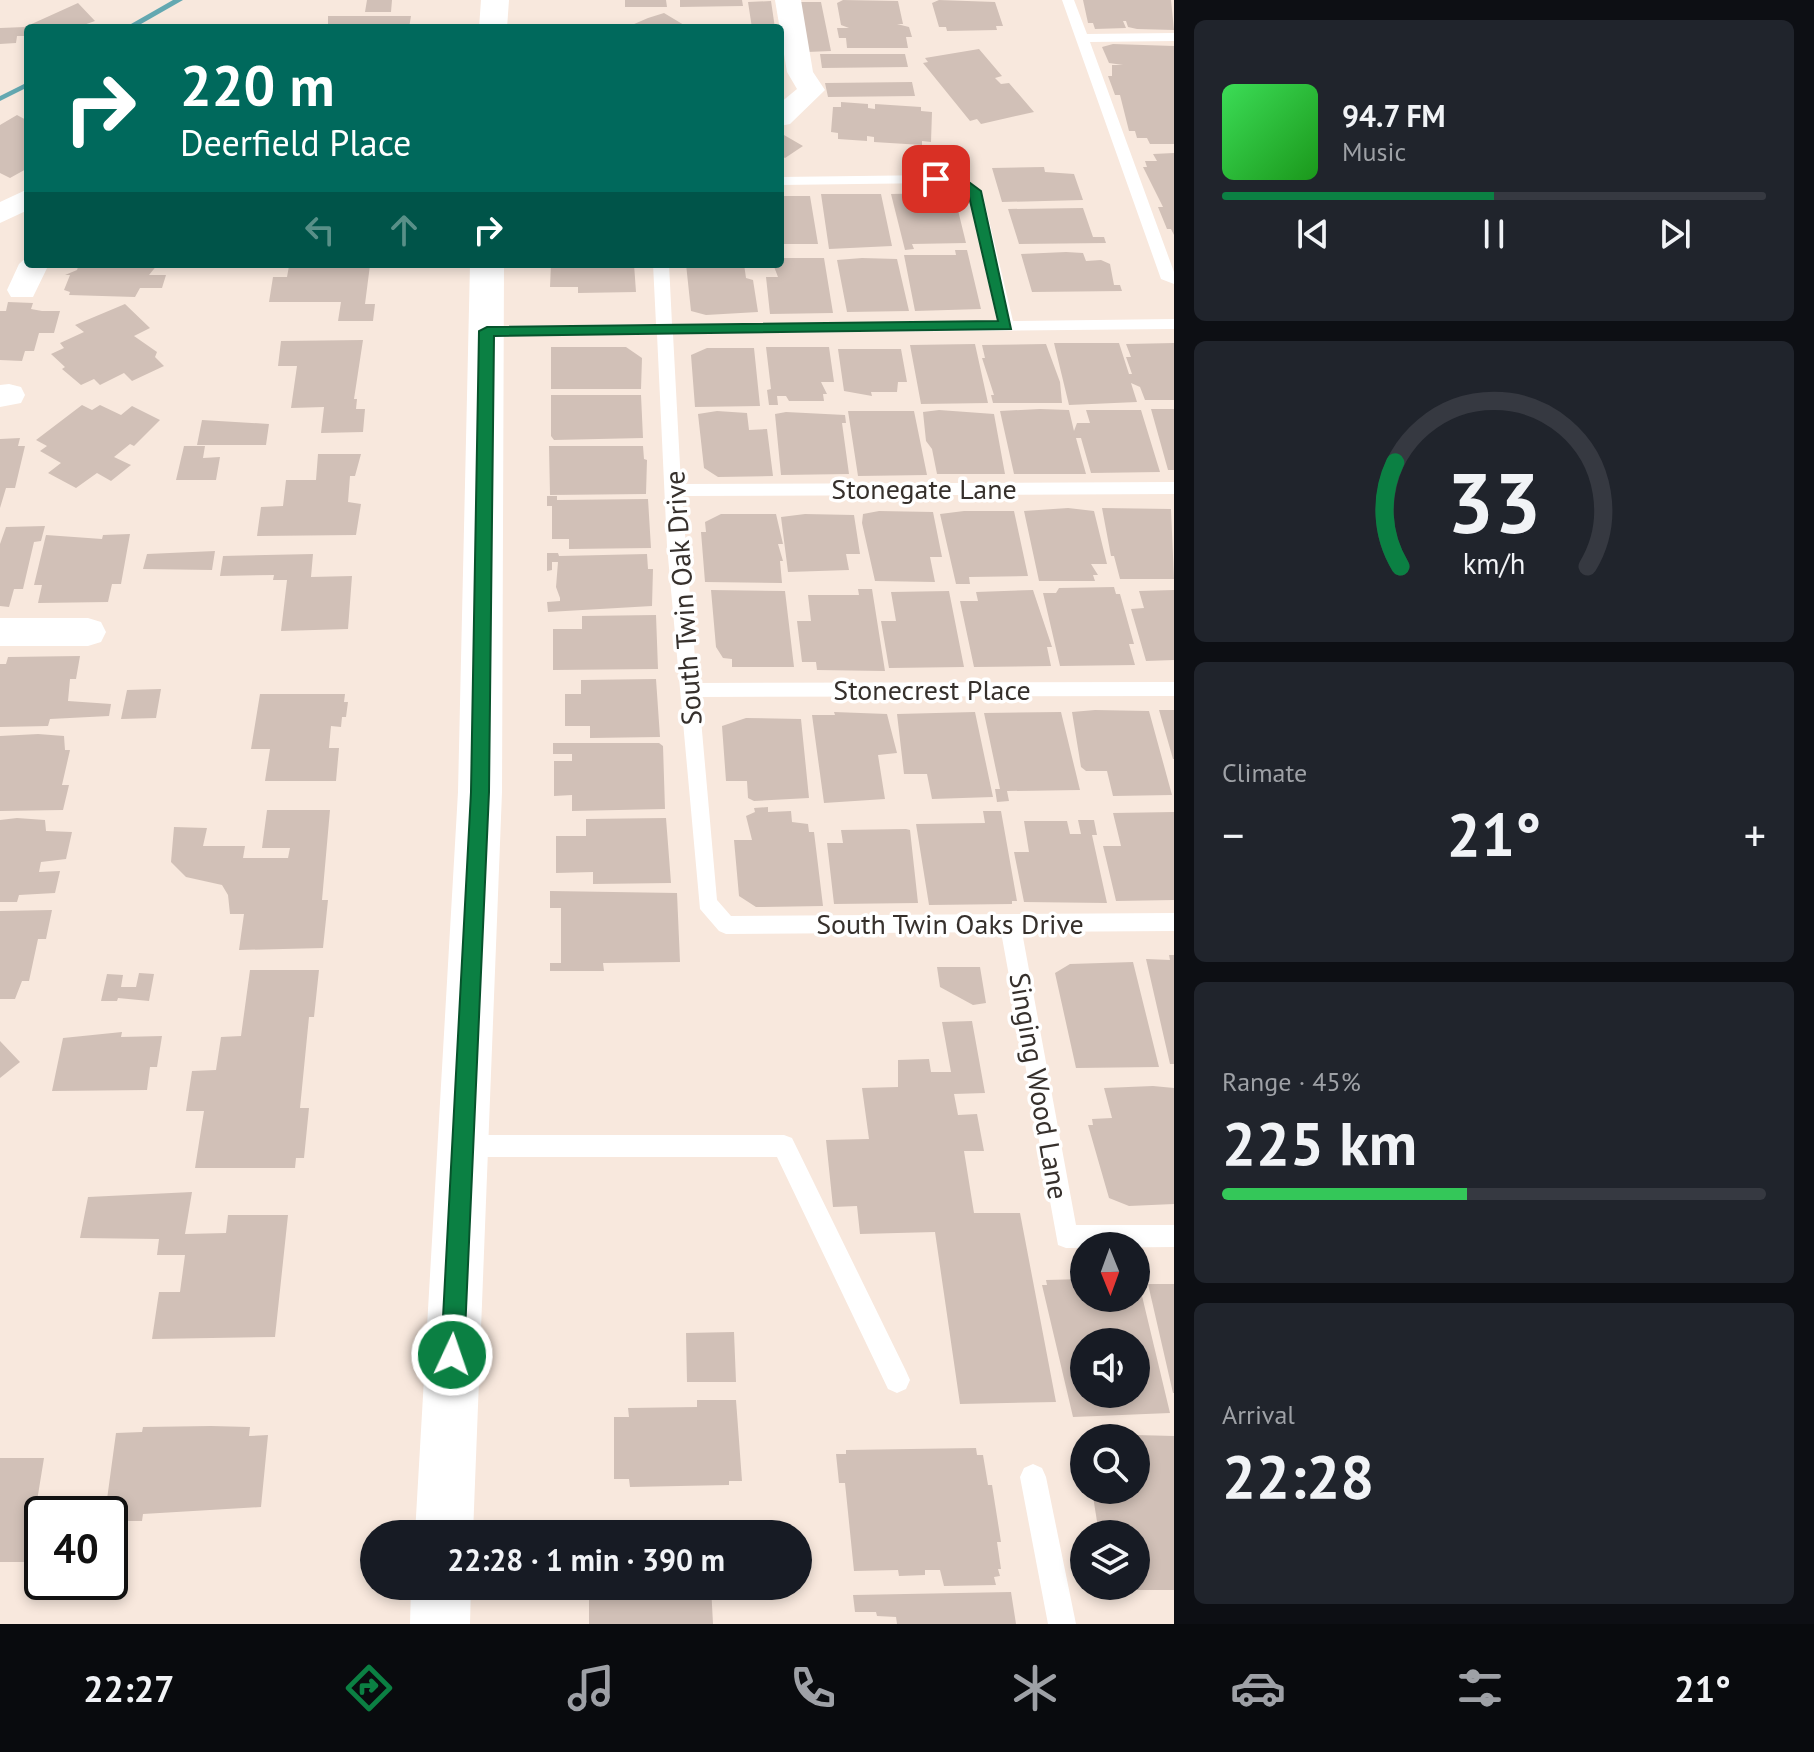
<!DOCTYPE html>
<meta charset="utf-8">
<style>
:root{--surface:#171b24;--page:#20242c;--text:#f1f3f6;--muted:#9ea1a6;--line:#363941;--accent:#0b8043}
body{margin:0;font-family:"PT Sans",sans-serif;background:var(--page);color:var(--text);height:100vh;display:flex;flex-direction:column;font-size:30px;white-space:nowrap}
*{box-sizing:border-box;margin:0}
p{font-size:26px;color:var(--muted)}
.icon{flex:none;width:44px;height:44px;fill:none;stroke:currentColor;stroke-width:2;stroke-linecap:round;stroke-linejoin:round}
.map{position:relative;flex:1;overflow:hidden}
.drawer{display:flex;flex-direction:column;gap:20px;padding:20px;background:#0d0f14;width:640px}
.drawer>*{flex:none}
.top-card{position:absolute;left:24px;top:24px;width:760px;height:244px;border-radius:8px;box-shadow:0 4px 12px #0003;background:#00695c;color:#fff;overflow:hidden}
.needle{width:52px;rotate:179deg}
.controls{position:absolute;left:1070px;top:1232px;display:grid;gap:16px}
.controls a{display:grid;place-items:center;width:80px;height:80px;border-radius:50%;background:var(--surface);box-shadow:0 4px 12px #0003;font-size:40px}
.speed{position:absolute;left:24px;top:1496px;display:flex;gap:16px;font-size:40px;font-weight:700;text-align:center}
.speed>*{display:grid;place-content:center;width:104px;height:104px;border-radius:50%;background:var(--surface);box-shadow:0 4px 12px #0003;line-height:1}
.speed .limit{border:4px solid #111;border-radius:12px;background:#fff;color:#111}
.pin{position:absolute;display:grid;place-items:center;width:68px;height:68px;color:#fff;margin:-34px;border-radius:16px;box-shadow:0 4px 12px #0006}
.me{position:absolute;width:88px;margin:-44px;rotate:3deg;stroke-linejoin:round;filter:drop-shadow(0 0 6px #0008)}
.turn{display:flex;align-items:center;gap:28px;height:168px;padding:0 24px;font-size:36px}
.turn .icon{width:104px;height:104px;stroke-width:2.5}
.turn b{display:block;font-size:56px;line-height:68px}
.lanes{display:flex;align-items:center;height:76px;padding:0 24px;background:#0003;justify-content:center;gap:40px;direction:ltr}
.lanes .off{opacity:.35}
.big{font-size:60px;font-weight:700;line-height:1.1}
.drawer .widget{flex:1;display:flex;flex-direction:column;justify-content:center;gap:12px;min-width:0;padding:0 28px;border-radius:12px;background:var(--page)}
.drawer .dial{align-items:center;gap:0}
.dial svg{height:208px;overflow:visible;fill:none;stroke:var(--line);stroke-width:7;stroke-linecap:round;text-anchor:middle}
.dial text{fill:var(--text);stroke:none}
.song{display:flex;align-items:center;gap:24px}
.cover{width:96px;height:96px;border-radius:12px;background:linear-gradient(135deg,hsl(130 70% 55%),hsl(120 70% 35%))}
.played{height:8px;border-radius:4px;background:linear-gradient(90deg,var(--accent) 50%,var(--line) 50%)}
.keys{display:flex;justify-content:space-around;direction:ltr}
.heat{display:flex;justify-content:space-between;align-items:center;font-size:44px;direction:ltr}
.charge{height:12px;border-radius:6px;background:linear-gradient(90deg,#34c759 45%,var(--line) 0)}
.trip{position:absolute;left:360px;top:1520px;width:452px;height:80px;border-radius:40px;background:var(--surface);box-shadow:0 4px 12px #0003;font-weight:700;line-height:80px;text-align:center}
.tabs{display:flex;height:128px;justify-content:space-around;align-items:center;background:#090b0e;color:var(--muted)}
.tabs .icon{width:56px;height:56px}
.tabs .on{color:var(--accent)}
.tabs b{font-size:36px;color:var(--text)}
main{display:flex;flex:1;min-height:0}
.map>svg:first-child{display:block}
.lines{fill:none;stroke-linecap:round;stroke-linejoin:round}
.stream{fill:#64a8b1;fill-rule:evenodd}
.building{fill:#d1c0b7;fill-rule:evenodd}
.lane{fill:#fff;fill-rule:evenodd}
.street{fill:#fff;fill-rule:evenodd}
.secondary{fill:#fff;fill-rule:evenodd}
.route{fill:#0b8043;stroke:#07532c;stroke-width:2}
.labels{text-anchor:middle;stroke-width:7;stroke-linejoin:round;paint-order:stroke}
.street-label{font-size:28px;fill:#36302c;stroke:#fff}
</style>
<main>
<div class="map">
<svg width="1174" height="1624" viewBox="0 0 1174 1624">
<rect width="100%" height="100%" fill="#f8e8dd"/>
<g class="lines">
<!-- stream -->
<path class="stream" d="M173,0H183L134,28H124Z
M28,82V87L0,101V96Z"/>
</g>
<!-- building -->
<path class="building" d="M367,0H392L391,12H365Z
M625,0H666L667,7H625Z
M680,0H742L743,6L680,7Z
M843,0L898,1L903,24H897L909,27L912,37H906L908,48H847L846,38H839L837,28H849L841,25L837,3Z
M939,0L995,2L1003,26H996L997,30L947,31L946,27H939L932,3Z
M1083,0H1171L1174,30L1137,29L1128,27L1126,21H1123L1126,28L1095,29L1093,23H1088Z
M771,1L775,28H752L748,2Z
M798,2H821L831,51L807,52Z
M78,3L95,21L75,28H28V36H17L16,43L0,44V28L25,27Z
M664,13L689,28H625L648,18Z
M328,16H411L409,28H328Z
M1113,44L1174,46V144H1150L1147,138H1137L1135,131H1129L1120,95H1115L1108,76H1112V65H1123L1109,63L1102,47Z
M979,49L1002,76L995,78L1001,84L1009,83L1034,112L981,124L977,119L970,121L923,63L928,62L925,58Z
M820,54H905L908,67L822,68Z
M912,82L915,96L828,97L825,83Z
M841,102L868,104V108L875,109V104L921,107V111L932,112L931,142L922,141V145L874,142V137L867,136V141L838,139V133L831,132L833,107H841Z
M17,115L28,121V168L10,178L0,173V125Z
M784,135L803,146L785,158L780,155V138Z
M1174,153V235L1171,229H1167L1158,207H1163L1143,167H1147L1145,161H1157L1153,154Z
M1044,167L1045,172L1074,174L1083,200L1002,202L992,168Z
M938,193L955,198L966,243L912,244L914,249L905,250L891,194Z
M821,194H881L892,246L829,249Z
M780,196H810L818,244H780Z
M1083,208L1093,237H1104L1106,243L1019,244L1008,209Z
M955,250H967L981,309L915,311L904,255H956Z
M1066,252L1083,253L1086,261L1101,260L1110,264L1114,285H1120L1122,291L1032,292L1021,254Z
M780,258H824L833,313L770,314L766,277H778L773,264H780Z
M862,258L897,259L909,311L847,312L837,260Z
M79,264H158L149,275H166L162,288H140L135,297L69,295L70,292L64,290L70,275H65L77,270Z
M305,264L370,265L365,304H375L373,321H338L341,302H269L273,277H287L289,266Z
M634,264L636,292L578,293V287H550L551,264Z
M686,264H744L746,278L753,280L758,312L706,315L691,311Z
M8,302L33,303L31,309L42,311H60L54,333H39L34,351H25L22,361L0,360V311H6Z
M125,304L150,328L134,336L157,352L155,357L164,366L132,381L124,373L100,385L94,379L81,385L62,369L65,367L51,354L64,348L60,343L84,332L75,325Z
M363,340L354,399H357L356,409H365L363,432L321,433L324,407L291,408L297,366H278L281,341Z
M1054,343H1119L1129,374H1132L1126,357H1131L1126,344L1174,343V400H1145L1140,387L1131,383L1137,402L1069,405Z
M975,344L988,403L921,404L910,345Z
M1046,344L1060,382L1062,403H993L991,395H994L982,358H985L982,345Z
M551,347H626L642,358L641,389H551Z
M766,347H829L834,382H821L827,394H823L824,401H789L786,396H777L778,405H769L767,390L771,389Z
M707,348H754L760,406L695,407L691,355Z
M838,349H901L907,382H898L897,392H871L872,396L844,391Z
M551,395H641L643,438L554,440L551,436Z
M82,405L92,410L100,405L121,415L132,406L160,420L134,446L130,444L114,457L131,465L111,481L97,473L76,488L48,473L61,463L40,451L47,446L36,440Z
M1040,409L1069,410L1074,431L1077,423H1090L1086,410H1141L1160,472L1091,473L1081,438H1076L1086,474H1014L1000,411Z
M1151,409H1174V470H1168Z
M939,410L994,414L1005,474H937L932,449L926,441L923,412Z
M717,411L747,413L749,430L767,429L773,476L718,477L704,468L698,414Z
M848,411H914L927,475L858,476Z
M786,412L845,415L846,423H842L849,474L781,475L775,414Z
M202,420L269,424L266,445H197Z
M20,438L18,446H25L15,488H6L0,508V439Z
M184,446H205L203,458L220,457L216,480H176Z
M549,446H643L644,459L647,460L646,494L550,495Z
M318,454H361L355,476H350L348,502L361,504L356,535L257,536L261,507L283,506L286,480H316Z
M547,496H557V500L648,499L651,548L569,549V539H552V506H547Z
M1068,508L1094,511L1107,564H1091L1098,575H1093L1095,581H1039L1024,511Z
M1102,508L1171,509L1174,579H1120L1114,556H1111Z
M879,511L933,512L942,557H930L935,582L875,581L862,523L863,514Z
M964,511H1014L1028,576L969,577L970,584H956L940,514Z
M721,514H776L783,544H778L783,561H780L782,583L705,582L701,532H706L705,522Z
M805,514L854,515L860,554H846L849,570L788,572L781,517Z
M45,526L41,541L34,542L23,589H14L9,607L0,606V544L6,527Z
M130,534L121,584H112L108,602L38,603L42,585H34L46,535L102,539L103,535Z
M215,551L212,570L143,569L147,554Z
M547,553H558L559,556L647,554L648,569H653L652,606L548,612L547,602L560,601V598L556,587L558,562H552V570L547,571Z
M313,554L311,577L352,576L348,629L281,631L287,580H273L274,575L220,576L223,556Z
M1114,587L1116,594H1120L1134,644H1129L1135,665L1060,666L1043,593H1056L1059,588Z
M858,589H872L885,671L817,670L816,662H802L797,621H811L808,595H859Z
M711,590L785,591L794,667H732V659L723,658L716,647Z
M1033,590L1052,647H1047L1051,666L974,667L960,601H978L976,592Z
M1174,590V660L1146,661L1131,609L1144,608L1139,591Z
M949,591L964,667L889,668L881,621H896L891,592Z
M656,615L658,669L553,670V629H582V616Z
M80,656L76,679H70L68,701L111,704L109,716L50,719L48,726L0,727V664H6L8,657Z
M656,679L660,737L590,738V726H565V694H581V680Z
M161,689L156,718L121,719L127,690Z
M260,694H345L344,702H348L346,717H342L341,727L331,726L329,748H339L336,781H265L270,749H251Z
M1095,710L1149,711L1172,795L1113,796L1107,771H1086L1081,767L1072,712Z
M1159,710H1174V759H1173Z
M834,712L887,714L897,753L878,755L885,799L824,803L812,715H835Z
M975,712L993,797L932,799L927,774H904L897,714Z
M1061,712L1080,790L1007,791L1009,801L997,802L995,789H1000L984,713Z
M746,718L801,719L809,798L754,801L748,798L747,781H726L722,726Z
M38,734L64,736L65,750H70L62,785H69L63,810L0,811V736Z
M553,743H659L663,746L665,809L572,811V795L554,796V761H572V754H553Z
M768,807V812L791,811L792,822L808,824L809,832H814L823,906L756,907L739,896L734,840H752L746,816L755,812L754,808Z
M267,810H330L322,900H328L323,948L239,950L244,914H230L228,895L222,885L186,877L171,862L174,827L207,828L203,846H245L243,858H288L290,848H262Z
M983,811H1001L1017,901H1012V904L929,905L916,824L985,823Z
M1174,812V900L1116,901L1103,846H1121L1113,813Z
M17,818L45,820L46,831L72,832L66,859L41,862L39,872L60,871L55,893L19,895L17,902H0V820Z
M666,818L671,883L593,884V872L556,873V836H586V819Z
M1078,820H1094L1097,835H1092L1107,903L1024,902L1014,852H1029L1024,821H1067L1070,834H1081Z
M906,829L910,830L918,903L834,904L827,843H843L841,830Z
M550,891L677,893L680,962L603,963L604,971H550V963H561V908H550Z
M52,910L46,939H38L29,981H22L15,999H0V911Z
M1169,955H1174V1064H1170L1146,959L1170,960Z
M1133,962L1159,1067L1076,1068L1055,973L1070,964Z
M937,967H980L986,1003L973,1005L940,987Z
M250,970H319L314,1017H309L300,1108H309L304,1158H296L295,1168H195L204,1111H186L192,1071L216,1070L221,1037L241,1036Z
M139,973L154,974L149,1001L118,998L117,1001H101L107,974L123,975L121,987H136Z
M972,1021L985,1093L954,1094L958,1115L977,1114L984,1151H964L974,1213H1020L1056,1402L960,1404L935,1232L860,1234L857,1206L833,1207L826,1140L869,1139L862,1088L898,1087V1060L929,1059L931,1072H951L942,1022Z
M122,1032L121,1037L162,1036L157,1067H150L147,1090L52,1091L63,1038Z
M0,1041L20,1062L0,1078Z
M1153,1086L1174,1088V1204L1129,1206L1109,1198L1088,1125H1093L1092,1119L1112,1118L1104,1088Z
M192,1192L185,1234L226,1233L228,1215H288L275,1337L152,1339L159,1292H180L185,1255H157L159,1239L80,1238L88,1197Z
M1137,1275L1170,1413L1073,1417L1042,1285H1047L1046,1280L1084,1279V1298H1136ZM1084,1342H1136V1394H1084Z
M1148,1284H1174V1393H1173Z
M734,1332L736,1382H687L686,1333Z
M697,1400H736L742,1481H729V1485L630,1487L629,1479H614V1417H629L628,1408L697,1407Z
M211,1426L250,1427L249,1436L268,1435L261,1507L143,1514L142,1521H110V1514H105L116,1433L142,1432L143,1427Z
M1136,1435L1174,1436V1590H1134L1123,1586H1136V1534H1099L1092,1490H1136Z
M976,1448L977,1455H983L988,1485H992L1001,1542H997L1001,1569H998L1000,1576L994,1577L996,1585L944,1586L940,1570H925V1575L899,1576L898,1570L854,1571L845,1483H839L836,1454H846V1450Z
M0,1458H44L37,1501H47L37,1562H0Z
M589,1586H711L713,1624H589Z
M1011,1592L1016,1624H897L896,1617L877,1616L876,1612H855L853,1595Z"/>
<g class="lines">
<!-- lane -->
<path class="lane" d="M1062,0H1074L1087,34L1174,33V41L1090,42L1174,272V284L1161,279Z
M936,175L962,177L982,191L1013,321L1174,319V329L673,334L681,484L1174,482V494L682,496L697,683L1174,682V696L699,697L717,900L731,916L1174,913V931L1022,932L1076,1225H1174V1247L1066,1248L1058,1245L1001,932L726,934L719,931L700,909L667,546L657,334L487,336L479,331L487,326L656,324L653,264H669L672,324L997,321L968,193L954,184L936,183L780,185V177Z
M462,1135H784L792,1138L906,1371L910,1380L906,1389L897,1393L888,1389L777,1157H462L454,1154L451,1146L454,1138Z
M1033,1464L1042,1468L1046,1477L1076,1624H1048L1020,1477L1024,1468Z"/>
<!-- street -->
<path class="street" d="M775,0H801L813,72L825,90L790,124L780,126V103L797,89L787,72Z
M28,189V210L0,223V202Z
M28,256V264H49L33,297H11L7,290L19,264Z
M9,384L21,387L25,395L21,403L0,407V385Z
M0,618H88L101,622L106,632L101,642L88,646H0Z"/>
<!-- secondary -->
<path class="secondary" d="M481,0H509L507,28H479Z
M470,264H504L502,792L473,1534H415L458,792Z
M411,1586H471L470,1624H410Z"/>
</g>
<!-- route -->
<path class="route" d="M936,175L962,177L981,191L1011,329L494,336L489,792L464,1355L460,1363L452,1366L444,1363L441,1355L471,792L479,331L487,327L998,321L968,192L954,184L931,182V176Z"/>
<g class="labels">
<!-- street labels -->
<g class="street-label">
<text x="924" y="499">Stonegate Lane</text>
<text transform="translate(683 598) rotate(-94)" y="10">South Twin Oak Drive</text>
<text x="932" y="700">Stonecrest Place</text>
<text x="950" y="934">South Twin Oaks Drive</text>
<text transform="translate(1039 1086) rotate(80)" y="10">Singing Wood Lane</text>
</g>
</g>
</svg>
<div class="controls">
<a><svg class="needle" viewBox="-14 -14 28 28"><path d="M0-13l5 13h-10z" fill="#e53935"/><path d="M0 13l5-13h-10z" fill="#9ea1a6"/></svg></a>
<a><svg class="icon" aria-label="sound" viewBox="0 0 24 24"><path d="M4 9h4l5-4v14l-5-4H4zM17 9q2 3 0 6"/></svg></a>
<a><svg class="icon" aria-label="search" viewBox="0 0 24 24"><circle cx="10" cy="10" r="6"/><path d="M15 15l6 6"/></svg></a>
<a><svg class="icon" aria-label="layers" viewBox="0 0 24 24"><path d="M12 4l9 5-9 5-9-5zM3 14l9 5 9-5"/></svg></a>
</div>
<div class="speed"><div class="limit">40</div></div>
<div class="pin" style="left:936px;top:179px;background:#d93025"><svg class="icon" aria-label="arrive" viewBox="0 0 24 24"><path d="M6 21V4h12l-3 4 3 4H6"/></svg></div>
<svg class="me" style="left:452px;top:1355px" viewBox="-20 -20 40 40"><circle r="17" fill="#0b8043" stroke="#fff" stroke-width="3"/><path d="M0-11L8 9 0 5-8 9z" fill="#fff"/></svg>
<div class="trip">22:28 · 1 min · 390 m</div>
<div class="top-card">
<div class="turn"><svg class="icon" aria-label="right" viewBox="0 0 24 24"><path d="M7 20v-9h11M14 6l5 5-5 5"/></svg><div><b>220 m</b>Deerfield Place</div></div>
<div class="lanes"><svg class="icon off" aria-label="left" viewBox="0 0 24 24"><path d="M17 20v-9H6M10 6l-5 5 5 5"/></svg><svg class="icon off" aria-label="ahead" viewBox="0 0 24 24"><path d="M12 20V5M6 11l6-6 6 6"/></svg><svg class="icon" aria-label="right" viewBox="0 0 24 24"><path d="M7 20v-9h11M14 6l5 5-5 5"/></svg></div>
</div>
</div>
<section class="drawer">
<div class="widget">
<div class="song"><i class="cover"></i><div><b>94.7 FM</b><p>Music</p></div></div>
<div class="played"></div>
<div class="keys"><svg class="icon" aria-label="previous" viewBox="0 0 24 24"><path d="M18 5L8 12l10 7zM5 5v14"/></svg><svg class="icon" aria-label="pause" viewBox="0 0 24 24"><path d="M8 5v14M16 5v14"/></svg><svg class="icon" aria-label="next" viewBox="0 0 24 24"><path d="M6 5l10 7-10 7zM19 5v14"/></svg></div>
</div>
<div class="widget dial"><svg viewBox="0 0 100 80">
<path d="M14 69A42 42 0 1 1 86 69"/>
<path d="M14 69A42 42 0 0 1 12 29" stroke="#0b8043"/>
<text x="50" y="56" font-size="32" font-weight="700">33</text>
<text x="50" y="72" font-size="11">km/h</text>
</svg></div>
<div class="widget"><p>Climate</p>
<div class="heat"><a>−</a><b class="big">21°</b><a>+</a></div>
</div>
<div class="widget"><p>Range · 45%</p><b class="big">225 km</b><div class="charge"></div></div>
<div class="widget"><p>Arrival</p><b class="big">22:28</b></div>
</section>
</main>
<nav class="tabs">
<b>22:27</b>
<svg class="icon on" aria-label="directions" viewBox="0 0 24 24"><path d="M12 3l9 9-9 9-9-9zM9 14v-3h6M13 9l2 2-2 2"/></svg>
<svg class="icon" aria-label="music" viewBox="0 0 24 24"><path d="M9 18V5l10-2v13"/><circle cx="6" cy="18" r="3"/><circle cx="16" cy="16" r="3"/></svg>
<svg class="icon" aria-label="phone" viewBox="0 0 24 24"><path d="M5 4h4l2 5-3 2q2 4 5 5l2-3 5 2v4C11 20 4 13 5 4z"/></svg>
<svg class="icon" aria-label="climate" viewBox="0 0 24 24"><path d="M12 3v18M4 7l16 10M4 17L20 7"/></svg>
<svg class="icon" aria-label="car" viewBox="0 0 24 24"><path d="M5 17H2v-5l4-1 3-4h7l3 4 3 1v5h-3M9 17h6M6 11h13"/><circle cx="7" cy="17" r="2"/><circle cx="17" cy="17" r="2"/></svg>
<svg class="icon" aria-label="filters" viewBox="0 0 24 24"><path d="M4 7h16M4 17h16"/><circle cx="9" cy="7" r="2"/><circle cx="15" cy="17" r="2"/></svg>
<b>21°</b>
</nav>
